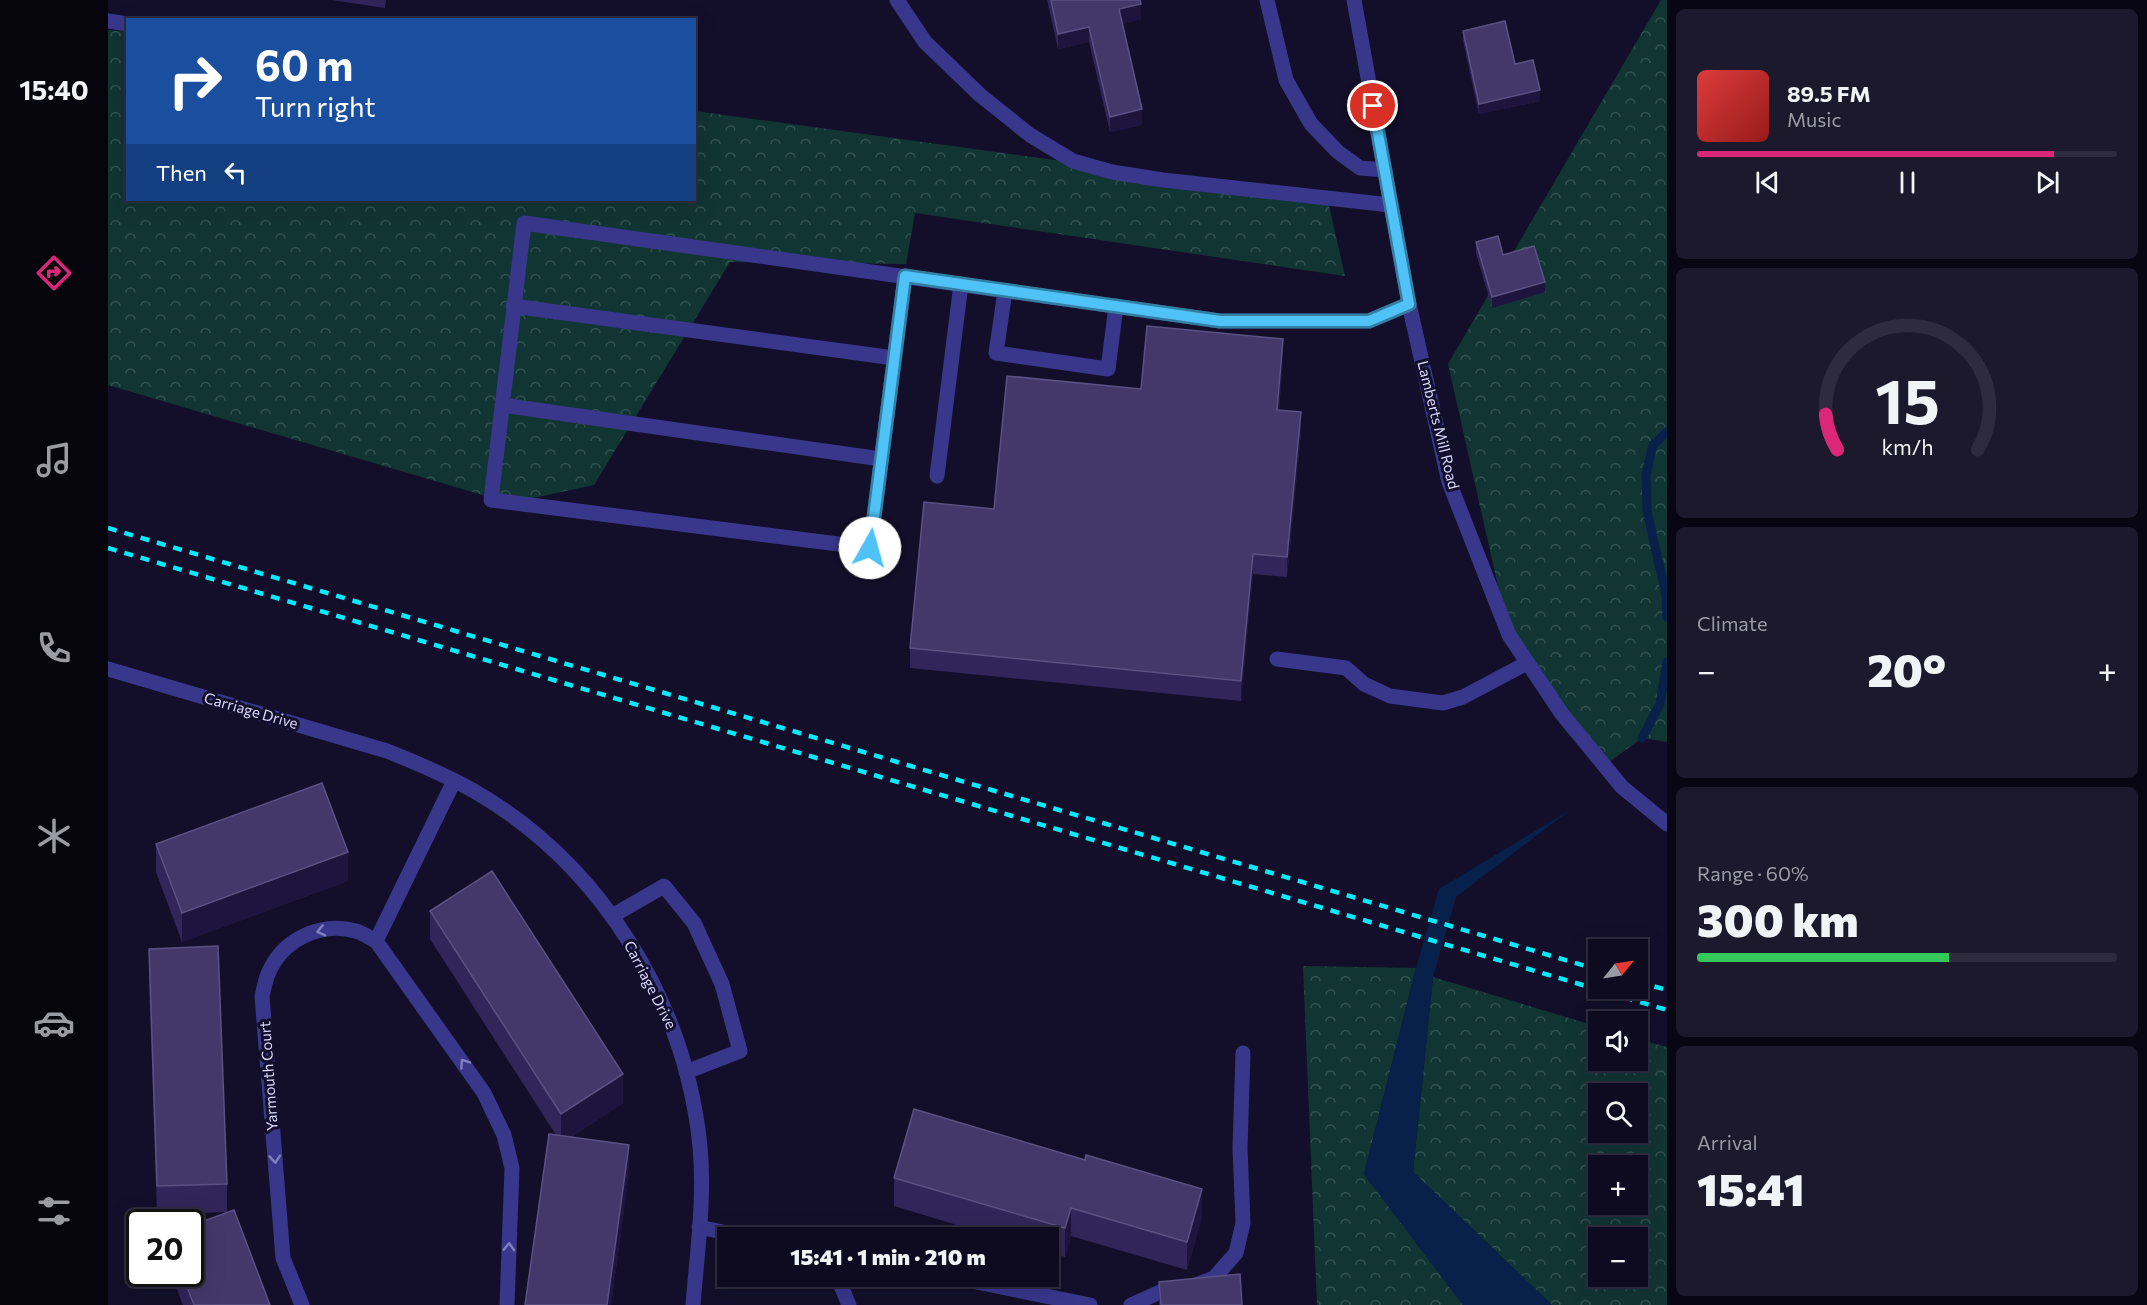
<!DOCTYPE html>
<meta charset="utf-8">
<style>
:root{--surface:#0e0b20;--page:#1c192d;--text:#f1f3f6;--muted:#9b9ba5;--line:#2e2b3e;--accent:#db2777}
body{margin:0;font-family:Commissioner,sans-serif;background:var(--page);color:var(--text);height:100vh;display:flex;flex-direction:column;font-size:22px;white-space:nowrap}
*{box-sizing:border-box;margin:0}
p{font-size:20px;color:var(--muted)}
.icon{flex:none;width:33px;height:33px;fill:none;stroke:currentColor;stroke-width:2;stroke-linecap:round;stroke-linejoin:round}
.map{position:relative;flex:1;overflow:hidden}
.sheet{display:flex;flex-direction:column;gap:9px;padding:9px;background:#080612;width:480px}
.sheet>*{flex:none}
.top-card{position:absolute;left:18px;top:18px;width:570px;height:183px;border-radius:0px;box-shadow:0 6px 24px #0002,0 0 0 2px var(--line);background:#1a4fa0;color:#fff;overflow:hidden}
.needle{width:39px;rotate:60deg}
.controls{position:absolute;left:1480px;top:939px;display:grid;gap:12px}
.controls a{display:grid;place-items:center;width:60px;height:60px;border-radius:0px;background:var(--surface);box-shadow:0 6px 24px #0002,0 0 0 2px var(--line);font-size:30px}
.speed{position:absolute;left:18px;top:1209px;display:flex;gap:12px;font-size:30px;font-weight:700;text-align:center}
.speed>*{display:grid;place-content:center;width:78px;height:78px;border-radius:50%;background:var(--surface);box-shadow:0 6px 24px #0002,0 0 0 2px var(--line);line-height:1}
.speed .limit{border:3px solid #111;border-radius:9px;background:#fff;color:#111}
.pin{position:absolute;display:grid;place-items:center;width:51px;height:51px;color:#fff;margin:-26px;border:3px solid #fff;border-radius:50%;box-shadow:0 2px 6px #0007}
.me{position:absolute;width:66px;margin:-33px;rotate:7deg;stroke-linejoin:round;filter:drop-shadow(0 0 4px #0008)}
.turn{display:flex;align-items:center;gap:21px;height:126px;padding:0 30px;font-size:27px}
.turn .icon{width:78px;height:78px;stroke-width:2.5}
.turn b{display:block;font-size:42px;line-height:51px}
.then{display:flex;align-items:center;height:57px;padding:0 30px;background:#0003;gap:12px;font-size:22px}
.big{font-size:45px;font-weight:800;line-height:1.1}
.sheet .tile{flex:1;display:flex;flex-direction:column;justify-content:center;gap:9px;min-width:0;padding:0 21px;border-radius:9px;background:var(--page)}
.sheet .dial{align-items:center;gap:0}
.dial svg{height:156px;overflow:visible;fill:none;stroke:var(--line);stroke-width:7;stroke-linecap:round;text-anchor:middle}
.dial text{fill:var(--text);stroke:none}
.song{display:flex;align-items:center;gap:18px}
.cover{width:72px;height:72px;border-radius:9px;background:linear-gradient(135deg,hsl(0 70% 55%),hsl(0 70% 35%))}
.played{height:6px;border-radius:3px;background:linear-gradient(90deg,var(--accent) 85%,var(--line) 85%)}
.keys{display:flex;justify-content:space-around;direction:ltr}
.heat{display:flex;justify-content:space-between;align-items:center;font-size:33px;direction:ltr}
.charge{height:9px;border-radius:4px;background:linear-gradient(90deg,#34c759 60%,var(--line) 0)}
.trip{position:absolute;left:609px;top:1227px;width:342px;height:60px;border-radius:0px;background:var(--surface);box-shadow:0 6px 24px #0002,0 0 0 2px var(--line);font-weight:800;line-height:60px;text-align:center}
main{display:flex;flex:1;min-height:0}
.dock{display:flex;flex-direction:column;width:108px;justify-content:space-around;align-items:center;background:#06040d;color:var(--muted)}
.dock .icon{width:42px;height:42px}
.dock .selected{color:var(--accent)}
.dock b{font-size:27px;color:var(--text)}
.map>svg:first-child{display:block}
.forest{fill:url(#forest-crowns);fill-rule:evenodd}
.water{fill:#07214b}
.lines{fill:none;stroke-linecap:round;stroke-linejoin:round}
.stream{stroke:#07214b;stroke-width:9}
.minor{stroke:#38378c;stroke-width:15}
.rail{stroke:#04ecff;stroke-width:4.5;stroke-dasharray:9 8;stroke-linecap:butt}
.wall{fill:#302659}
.shaded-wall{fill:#1d153e}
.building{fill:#42396a;stroke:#5a5282;stroke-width:1.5}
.oneway{stroke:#817fc0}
.route-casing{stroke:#337fa1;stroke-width:15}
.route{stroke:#4fc3f7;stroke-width:10}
.labels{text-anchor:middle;stroke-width:6;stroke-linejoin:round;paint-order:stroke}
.street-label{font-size:15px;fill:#dbd8ff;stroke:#130f2a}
</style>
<main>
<nav class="dock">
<b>15:40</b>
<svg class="icon selected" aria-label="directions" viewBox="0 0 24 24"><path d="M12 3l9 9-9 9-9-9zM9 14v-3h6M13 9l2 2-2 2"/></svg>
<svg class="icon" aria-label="music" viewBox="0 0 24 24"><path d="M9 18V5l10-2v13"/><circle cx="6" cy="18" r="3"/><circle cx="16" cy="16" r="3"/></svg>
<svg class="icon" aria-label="phone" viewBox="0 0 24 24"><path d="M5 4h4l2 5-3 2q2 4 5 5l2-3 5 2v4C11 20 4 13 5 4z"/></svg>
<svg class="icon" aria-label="climate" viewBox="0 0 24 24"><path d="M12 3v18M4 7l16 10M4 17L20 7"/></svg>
<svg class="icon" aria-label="car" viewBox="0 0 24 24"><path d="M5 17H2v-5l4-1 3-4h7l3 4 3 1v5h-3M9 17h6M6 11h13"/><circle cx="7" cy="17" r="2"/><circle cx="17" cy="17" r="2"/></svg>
<svg class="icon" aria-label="filters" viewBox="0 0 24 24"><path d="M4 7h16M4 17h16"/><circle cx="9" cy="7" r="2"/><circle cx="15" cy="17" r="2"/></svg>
</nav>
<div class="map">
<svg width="1559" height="1305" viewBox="0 0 1559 1305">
<defs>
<pattern id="forest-crowns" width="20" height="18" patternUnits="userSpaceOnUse" patternTransform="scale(1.5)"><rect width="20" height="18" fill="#113533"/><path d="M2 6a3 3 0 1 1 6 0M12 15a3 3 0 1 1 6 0" fill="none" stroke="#335252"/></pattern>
</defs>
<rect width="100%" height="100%" fill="#130f2a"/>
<!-- forest -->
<path class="forest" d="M1553,0H1559V742L1534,738L1497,765L1401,635L1340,364Z
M0,30L19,32L20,200H586L587,111L1219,197L1237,276L807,213L798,264L622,262L486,485L402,503L0,385Z
M1195,966L1308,968L1256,1174L1355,1305H1209Z
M1325,977L1491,1027V1060H1530V1039L1559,1047V1305H1444L1305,1172ZM1491,1094H1530V1132H1491ZM1491,1166H1530V1204H1491ZM1491,1238H1530V1276H1491Z"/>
<!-- water -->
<path class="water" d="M1462,810L1348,897L1325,977L1305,1172L1444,1305H1355L1256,1174L1308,968L1331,889Z"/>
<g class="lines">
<!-- stream -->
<path class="stream" d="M1559,432L1545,445L1538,475L1539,511L1558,595L1559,617
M1534,738L1552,704L1559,662"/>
<!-- minor -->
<path class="minor" d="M789,0L817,42L872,95L922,135L965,161L1004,172L1055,180L1283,205
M1159,0L1178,80L1203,124L1230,152L1252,168L1277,170
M1246,0L1301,304L1341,482L1401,635L1454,714L1514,787L1559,824
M0,21L20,24
M797,276L762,548L383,500L416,223L1112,321H1261L1301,304
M897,291L888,353L1000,369L1008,306
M405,306L786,358
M394,405L773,459
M829,476L853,284
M1169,659L1238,668L1256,684L1282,696L1335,703L1355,697L1419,663
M0,669L279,751C309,763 338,775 366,791C493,864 577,1001 592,1146C597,1199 589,1253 585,1305
M504,916L556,886L586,923L614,984L632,1051L578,1072
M268,941L346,781
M591,1227L643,1238
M729,1276L741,1305
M839,1276L982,1305
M194,1305L175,1258L154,996C156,989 157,981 160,974C174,940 212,921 248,931C255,933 262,938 268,941L376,1093L396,1135L404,1168L399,1305
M1023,1305L1052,1292L1080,1288L1106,1278L1128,1253L1135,1223L1132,1148L1135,1053"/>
<!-- rail -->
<path class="rail" d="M0,528L1491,970
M0,548L1559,1010
M1530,982L1559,990"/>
</g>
<!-- wall -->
<path class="wall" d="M224,0H278L277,8Z
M939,0H1032L1033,19L1015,24L1034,125L1002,132L981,42L950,49Z
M1355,31L1407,64L1432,101L1371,114L1355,41Z
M1368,242L1437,292L1384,308L1368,253Z
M1175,360L1171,410L1193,433L1179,577L1145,574L1133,701L802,668V648L886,509L1033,389Z
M48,844L240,881L74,942L48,872Z
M322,911L515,1103L463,1137L521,1173L503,1305H417L448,1135L322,939Z
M41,949L119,1184V1212L162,1305H75L63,1274H82L119,1212L49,1215L41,978Z
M786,1178L1094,1217L1079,1270L963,1236L957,1257L940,1252V1238H892L786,1206Z
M1051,1282L1134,1305H1051Z"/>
<!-- shaded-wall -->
<path class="shaded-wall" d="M1033,4V19L1011,25V9Z
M981,27V42L950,49V34Z
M1432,90V101L1371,114V104Z
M1034,109V125L1002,132V117Z
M1437,282V292L1384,308V297Z
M1175,339V360L1169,430V410Z
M1193,412V433L1179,577V557Z
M1145,554V574L1133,701V681Z
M240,852V881L74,942V913Z
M515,1074V1103L453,1143V1114Z
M521,1145V1173L503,1305H499Z
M1094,1189V1217L1079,1270V1242Z
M963,1208V1236L957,1257V1228Z"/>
<!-- building -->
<path class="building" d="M943,0H1032L1033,4L1011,9L1034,109L1002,117L981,27L950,34Z
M1397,21L1407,64L1425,60L1432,90L1371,104L1355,31Z
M1390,236L1395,255L1426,246L1437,282L1384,297L1368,242Z
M1039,326L1175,339L1169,410L1193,412L1179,557L1145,554L1133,681L802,648L816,502L886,509L899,376L1033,389Z
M214,783L240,852L74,913L48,844Z
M384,871L515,1074L453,1114L322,911Z
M110,946L119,1184L49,1186L41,949Z
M806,1109L977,1160L978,1155L1094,1189L1079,1242L963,1208L957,1228L786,1178Z
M441,1134L521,1145L499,1305H417Z
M126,1210L162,1305H86L74,1274H82V1226Z
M1132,1274L1134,1305H1053L1051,1282Z"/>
<!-- one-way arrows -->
<defs><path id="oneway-chevron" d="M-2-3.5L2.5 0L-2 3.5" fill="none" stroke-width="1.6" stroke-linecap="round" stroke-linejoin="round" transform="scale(1.5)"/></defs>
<g class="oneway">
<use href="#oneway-chevron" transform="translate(213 931) rotate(167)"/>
<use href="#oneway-chevron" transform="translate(356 1063) rotate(-125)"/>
<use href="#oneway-chevron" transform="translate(167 1159) rotate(86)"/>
<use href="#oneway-chevron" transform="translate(401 1247) rotate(-88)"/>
</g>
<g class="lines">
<!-- route casing -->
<g class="route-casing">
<path id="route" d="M762,548L797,276L1112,321H1261L1301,304L1265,106"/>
</g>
<!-- route -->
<use href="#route" class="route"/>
</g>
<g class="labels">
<!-- street labels -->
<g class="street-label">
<text transform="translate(1330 425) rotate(76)" y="5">Lamberts Mill Road</text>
<text transform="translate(143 711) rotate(16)" y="5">Carriage Drive</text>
<text transform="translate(542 985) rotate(63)" y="5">Carriage Drive</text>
<text transform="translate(161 1076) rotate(-94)" y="5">Yarmouth Court</text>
</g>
</g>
</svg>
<div class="controls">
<a><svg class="needle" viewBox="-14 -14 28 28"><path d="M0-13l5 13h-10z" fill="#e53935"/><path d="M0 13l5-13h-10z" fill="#9b9ba5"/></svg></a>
<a><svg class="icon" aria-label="sound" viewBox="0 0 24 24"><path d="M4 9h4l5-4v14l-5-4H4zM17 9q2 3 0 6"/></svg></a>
<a><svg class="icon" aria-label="search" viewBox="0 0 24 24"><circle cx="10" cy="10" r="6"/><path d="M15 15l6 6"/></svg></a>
<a>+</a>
<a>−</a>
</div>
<div class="speed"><div class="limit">20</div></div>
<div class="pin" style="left:1265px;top:106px;background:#d93025"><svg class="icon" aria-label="arrive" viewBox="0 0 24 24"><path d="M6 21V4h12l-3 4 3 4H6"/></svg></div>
<svg class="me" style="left:762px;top:548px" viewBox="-20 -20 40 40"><circle r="19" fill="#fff"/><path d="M0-13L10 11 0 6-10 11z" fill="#4fc3f7"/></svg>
<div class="trip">15:41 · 1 min · 210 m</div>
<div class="top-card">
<div class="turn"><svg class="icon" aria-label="right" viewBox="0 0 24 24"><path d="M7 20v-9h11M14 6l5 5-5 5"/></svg><div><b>60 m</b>Turn right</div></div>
<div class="then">Then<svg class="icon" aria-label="left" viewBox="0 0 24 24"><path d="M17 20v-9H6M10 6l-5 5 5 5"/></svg></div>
</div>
</div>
<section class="sheet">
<div class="tile">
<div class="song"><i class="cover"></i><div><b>89.5 FM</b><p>Music</p></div></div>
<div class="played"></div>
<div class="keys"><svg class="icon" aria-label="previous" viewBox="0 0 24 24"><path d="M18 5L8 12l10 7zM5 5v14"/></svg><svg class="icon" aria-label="pause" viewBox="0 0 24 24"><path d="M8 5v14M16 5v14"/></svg><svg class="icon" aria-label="next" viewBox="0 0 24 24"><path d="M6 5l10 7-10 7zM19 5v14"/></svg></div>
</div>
<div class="tile dial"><svg viewBox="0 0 100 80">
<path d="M14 69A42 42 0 1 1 86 69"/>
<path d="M14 69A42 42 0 0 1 8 51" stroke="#db2777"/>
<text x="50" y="56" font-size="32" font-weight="700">15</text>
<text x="50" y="72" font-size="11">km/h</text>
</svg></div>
<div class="tile"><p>Climate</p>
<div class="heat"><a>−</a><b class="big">20°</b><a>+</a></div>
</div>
<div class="tile"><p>Range · 60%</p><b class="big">300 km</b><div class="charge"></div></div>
<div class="tile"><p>Arrival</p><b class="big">15:41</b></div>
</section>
</main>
